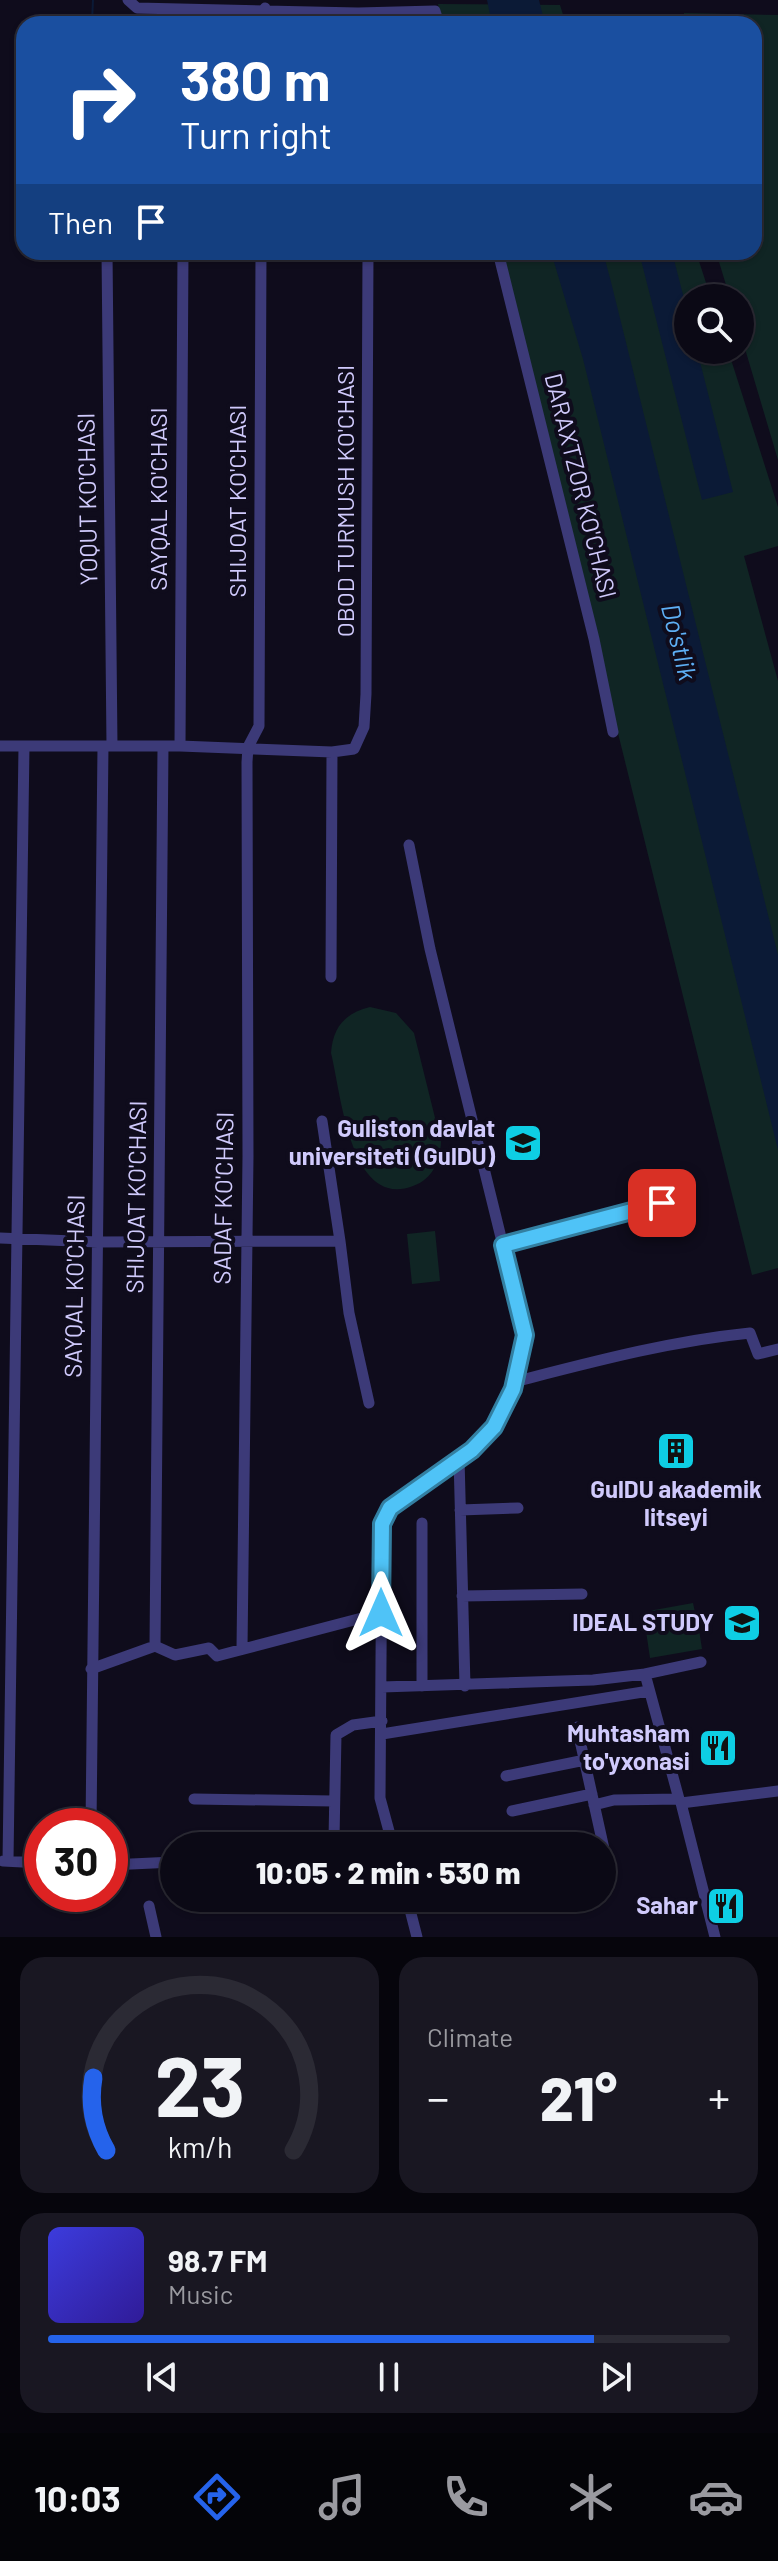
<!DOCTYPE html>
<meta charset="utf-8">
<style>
:root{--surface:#0b0915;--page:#191722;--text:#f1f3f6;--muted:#9a9aa0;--line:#2b2a34;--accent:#2563eb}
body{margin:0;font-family:Barlow,sans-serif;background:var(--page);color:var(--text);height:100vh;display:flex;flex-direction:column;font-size:30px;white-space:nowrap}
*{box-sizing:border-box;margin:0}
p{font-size:26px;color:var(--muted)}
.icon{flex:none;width:44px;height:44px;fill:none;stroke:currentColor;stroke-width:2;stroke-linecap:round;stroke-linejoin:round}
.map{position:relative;height:1937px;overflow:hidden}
.side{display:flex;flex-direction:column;gap:20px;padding:20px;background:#06050c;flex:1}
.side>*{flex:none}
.top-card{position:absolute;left:16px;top:16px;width:746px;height:244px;border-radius:24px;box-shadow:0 2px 6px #0004,0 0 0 2px var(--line);background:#1a4fa0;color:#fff;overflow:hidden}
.tools{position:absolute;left:674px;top:284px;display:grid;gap:16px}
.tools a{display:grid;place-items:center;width:80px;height:80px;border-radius:50%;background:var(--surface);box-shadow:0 2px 6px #0004,0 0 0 2px var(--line);font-size:40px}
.speed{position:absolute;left:24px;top:1808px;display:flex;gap:16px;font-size:40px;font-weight:700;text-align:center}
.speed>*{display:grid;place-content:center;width:104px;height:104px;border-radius:50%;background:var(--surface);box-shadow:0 2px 6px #0004,0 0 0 2px var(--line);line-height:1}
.speed .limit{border:12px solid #d22;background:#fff;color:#111}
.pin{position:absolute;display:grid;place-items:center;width:68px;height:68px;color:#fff;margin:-34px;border-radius:16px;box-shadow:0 4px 12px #0006}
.me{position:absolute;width:88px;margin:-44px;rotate:0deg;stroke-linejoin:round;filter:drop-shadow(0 0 6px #0008)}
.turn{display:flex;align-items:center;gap:28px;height:168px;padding:0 32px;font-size:36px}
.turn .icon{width:104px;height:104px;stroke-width:2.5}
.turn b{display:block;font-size:56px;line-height:68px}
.then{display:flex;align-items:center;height:76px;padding:0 32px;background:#0003;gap:16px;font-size:30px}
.big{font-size:60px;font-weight:800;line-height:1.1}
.side .tile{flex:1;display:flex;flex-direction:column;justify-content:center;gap:12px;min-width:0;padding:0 28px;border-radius:24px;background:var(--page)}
.side .dial{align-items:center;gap:0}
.dial svg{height:208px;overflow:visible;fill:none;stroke:var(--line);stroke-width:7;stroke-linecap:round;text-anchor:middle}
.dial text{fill:var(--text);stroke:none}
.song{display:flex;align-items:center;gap:24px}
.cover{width:96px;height:96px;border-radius:12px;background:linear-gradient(135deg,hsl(240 70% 55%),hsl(250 70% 35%))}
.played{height:8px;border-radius:4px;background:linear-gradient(90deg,var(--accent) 80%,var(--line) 80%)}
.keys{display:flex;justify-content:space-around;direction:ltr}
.heat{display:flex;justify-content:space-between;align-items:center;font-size:44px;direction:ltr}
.side .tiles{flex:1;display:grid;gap:20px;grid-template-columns:1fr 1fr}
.tile:last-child{grid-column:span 2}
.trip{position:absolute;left:160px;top:1832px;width:456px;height:80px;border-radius:40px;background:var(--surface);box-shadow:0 2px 6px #0004,0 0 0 2px var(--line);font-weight:800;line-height:80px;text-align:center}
.tabs{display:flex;height:128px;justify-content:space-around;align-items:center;background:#040408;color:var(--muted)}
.tabs .icon{width:56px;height:56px}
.tabs .selected{color:var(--accent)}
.tabs b{font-size:36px;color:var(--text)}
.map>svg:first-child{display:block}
.green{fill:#102524}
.water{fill:#0b1a36}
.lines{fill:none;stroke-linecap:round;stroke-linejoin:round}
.stream{stroke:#0b1a36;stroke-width:2}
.minor{stroke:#3c3a78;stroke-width:11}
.route-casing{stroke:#337fa1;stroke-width:20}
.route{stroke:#4fc3f7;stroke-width:14}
.labels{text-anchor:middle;stroke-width:8;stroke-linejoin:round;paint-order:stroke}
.street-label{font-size:24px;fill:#d0cafc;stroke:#0f0c1c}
.poi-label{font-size:24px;font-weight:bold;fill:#d0cafc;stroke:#0f0c1c;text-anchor:end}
.water-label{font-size:26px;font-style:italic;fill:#5eaff5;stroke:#0f0c1c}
</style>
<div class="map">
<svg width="778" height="1937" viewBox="0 0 778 1937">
<rect width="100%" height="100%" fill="#0f0c1c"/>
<!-- green -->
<path class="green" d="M438,4L560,5L566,24H442Z
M684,13L778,15V460L740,332V298H730L716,252H754V24H683Z
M499,252H696L711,298H688V350H728L778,507V546L744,556L778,681V1268L752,1275Z
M370,1007L396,1013L414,1033L441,1142C440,1161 433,1179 413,1186C350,1210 341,1093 331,1053C333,1027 345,1013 370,1007Z
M435,1231L440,1281L412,1284L407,1234Z
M693,1603L696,1617L646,1626L643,1612Z
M698,1623L702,1649L650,1658L646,1631Z"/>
<!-- water -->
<path class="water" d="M487,0H539L545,24H492Z
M551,252H603L611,282L778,955V1150L583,359Z
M639,252H672L688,314V350H697L733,492L702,500Z"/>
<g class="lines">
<!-- stream -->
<path class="stream" d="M92,22L93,0"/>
<!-- minor -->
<path class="minor" d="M128,0L137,8L358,13L435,11L439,24
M264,24L265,8
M107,252L112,746
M498,252L594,639L613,732
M0,746H180L332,752L354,749L364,727L366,694L368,252
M180,746L183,252
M331,977L332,752
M0,1238L98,1242L340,1241L322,1121
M340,1241L349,1313L369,1403
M503,1245L690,1195
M514,1382C592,1362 670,1341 750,1333L758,1354L778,1349
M459,1458L465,1686
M460,1510L518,1508
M462,1596L582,1594
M155,1646L163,747
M242,1649L248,1156L247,762L248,747L259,726L261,252
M91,1669L155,1646L175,1655L209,1648L217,1656L381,1613
M645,1674L701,1662
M422,1686V1523
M382,1687L593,1680L645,1674L679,1799
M577,1727L608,1867
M382,1734L649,1691
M506,1776L585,1760
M194,1799L333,1801
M681,1803L715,1937
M594,1805L614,1800L679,1799L681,1803L778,1791
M512,1811L592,1794
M91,1826L103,746
M329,1846L334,1839L336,1735L353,1725L382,1721
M393,1846L380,1798L382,1524L390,1508L472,1450L494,1427L513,1389L525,1335L430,949L409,845
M3,1861L42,1863
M8,1861L24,746
M110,1865L174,1862
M407,1898L417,1937
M149,1906L156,1937"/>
</g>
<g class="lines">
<!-- route casing -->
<g class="route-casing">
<path id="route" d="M381,1613L382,1524L390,1508L472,1450L494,1427L513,1389L525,1335L503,1245L662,1203"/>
</g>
<!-- route -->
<use href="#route" class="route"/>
</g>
<!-- icons -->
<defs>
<g id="university-square" transform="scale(2)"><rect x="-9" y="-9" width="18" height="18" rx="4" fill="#0ecee4" stroke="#0f0c1c"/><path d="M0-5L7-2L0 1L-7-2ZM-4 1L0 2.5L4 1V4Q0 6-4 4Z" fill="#111"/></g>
<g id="building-square" transform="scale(2)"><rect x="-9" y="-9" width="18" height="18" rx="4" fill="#0ecee4" stroke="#0f0c1c"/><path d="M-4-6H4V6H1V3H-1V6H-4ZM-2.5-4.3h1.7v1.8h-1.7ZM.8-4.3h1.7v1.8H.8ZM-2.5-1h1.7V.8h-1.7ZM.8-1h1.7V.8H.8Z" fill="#111"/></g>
<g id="school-square" transform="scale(2)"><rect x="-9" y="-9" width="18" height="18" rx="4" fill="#0ecee4" stroke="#0f0c1c"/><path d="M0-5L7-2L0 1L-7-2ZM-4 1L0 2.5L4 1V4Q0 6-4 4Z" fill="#111"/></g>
<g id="restaurant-square" transform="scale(2)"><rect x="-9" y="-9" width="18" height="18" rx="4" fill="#0ecee4" stroke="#0f0c1c"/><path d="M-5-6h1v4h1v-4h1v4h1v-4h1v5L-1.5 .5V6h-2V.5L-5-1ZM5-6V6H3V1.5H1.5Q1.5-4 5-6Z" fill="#111"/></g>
</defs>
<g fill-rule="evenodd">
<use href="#university-square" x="523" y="1143"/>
<use href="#building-square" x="676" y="1451"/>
<use href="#school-square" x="742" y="1623"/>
<use href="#restaurant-square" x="718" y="1748"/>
<use href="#restaurant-square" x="726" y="1906"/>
</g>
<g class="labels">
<!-- street labels -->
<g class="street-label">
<text transform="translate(580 486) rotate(76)" y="8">DARAXTZOR KO'CHASI</text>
<text transform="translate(88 499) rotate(-91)" y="8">YOQUT KO'CHASI</text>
<text transform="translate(159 499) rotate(-90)" y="8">SAYQAL KO'CHASI</text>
<text transform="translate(238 501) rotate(-90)" y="8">SHIJOAT KO'CHASI</text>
<text transform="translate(346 501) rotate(-90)" y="8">OBOD TURMUSH KO'CHASI</text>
<text transform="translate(137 1197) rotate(-89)" y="8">SHIJOAT KO'CHASI</text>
<text transform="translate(224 1198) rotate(-89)" y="8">SADAF KO'CHASI</text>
<text transform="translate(75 1286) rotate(-89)" y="8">SAYQAL KO'CHASI</text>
</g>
<!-- poi labels -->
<g class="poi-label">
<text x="495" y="1137">Guliston davlat<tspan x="495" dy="28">universiteti (GulDU)</tspan></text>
<text x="676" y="1498" text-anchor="middle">GulDU akademik<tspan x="676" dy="28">litseyi</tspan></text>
<text x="714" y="1631">IDEAL STUDY</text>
<text x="690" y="1742">Muhtasham<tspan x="690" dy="28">to'yxonasi</tspan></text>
<text x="698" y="1914">Sahar</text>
</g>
<!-- water labels -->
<g class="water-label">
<text transform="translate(679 642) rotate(76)" y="9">Do'stlik</text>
</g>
</g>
</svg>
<div class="tools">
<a><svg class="icon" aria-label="search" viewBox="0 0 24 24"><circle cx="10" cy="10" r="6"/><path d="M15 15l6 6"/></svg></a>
</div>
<div class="speed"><div class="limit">30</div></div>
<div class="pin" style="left:662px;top:1203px;background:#d93025"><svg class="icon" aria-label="arrive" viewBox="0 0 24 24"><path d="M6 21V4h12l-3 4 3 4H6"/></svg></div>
<svg class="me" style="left:381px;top:1613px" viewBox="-20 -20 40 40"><path d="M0-17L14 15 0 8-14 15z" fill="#4fc3f7" stroke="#fff" stroke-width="4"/></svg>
<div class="trip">10:05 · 2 min · 530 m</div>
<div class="top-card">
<div class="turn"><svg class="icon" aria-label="right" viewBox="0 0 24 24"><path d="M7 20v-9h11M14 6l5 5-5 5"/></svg><div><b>380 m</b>Turn right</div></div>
<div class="then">Then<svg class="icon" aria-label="arrive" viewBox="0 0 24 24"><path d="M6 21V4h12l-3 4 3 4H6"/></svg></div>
</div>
</div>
<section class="side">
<div class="tiles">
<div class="tile dial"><svg viewBox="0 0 100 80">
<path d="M14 69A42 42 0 1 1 86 69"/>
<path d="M14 69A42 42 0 0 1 9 41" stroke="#2563eb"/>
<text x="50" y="56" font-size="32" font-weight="700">23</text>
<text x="50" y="72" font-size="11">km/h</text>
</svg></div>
<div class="tile"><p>Climate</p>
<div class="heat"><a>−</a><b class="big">21°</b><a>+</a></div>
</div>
<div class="tile">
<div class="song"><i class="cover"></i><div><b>98.7 FM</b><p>Music</p></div></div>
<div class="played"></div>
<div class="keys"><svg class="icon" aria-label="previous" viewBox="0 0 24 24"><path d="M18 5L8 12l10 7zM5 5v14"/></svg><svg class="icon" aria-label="pause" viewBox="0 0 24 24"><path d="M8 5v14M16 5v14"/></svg><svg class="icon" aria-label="next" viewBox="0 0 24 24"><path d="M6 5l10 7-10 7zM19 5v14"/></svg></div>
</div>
</div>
</section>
<nav class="tabs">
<b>10:03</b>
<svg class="icon selected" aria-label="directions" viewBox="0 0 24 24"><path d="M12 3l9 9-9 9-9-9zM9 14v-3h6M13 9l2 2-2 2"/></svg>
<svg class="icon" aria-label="music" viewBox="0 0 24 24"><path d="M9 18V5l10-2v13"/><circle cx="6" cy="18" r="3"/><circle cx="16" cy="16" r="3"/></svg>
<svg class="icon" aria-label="phone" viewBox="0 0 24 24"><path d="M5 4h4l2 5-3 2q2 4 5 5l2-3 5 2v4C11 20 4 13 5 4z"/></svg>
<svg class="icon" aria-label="climate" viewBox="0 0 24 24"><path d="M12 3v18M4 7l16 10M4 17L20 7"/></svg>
<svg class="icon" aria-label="car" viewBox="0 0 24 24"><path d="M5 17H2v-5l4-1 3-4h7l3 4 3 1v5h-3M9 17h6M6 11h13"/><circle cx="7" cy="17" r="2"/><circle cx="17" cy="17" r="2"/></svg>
</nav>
